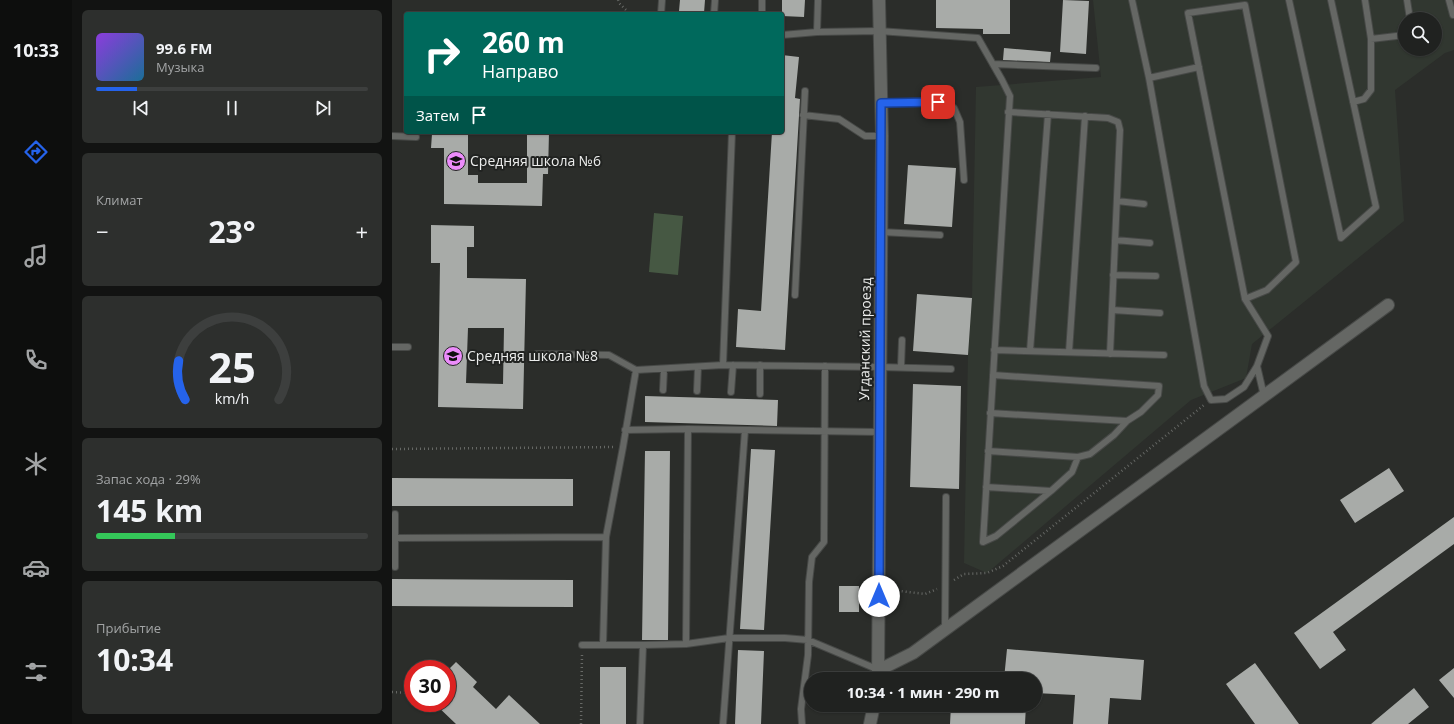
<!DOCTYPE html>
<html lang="ru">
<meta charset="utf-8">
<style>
:root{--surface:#202220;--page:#2d2f2d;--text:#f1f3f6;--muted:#a2a4a5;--line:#3d3f3e;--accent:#2563eb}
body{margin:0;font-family:"Open Sans",sans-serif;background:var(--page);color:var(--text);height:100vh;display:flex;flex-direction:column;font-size:15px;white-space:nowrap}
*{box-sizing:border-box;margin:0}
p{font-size:13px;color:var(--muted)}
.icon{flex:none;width:22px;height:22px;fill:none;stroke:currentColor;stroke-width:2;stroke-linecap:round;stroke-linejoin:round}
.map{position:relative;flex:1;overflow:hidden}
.side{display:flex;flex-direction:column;gap:10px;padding:10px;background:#121312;width:320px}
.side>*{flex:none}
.hud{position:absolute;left:12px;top:12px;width:380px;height:122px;border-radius:4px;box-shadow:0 1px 3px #0004,0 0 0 1px var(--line);background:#00695c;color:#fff;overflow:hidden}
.controls{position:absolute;left:1006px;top:12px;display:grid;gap:8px}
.controls a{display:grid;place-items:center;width:44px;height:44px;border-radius:50%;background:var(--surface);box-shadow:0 1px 3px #0004,0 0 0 1px var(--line);font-size:20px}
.speed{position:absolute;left:12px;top:660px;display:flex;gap:8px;font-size:20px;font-weight:700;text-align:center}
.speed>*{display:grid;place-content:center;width:52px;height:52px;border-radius:50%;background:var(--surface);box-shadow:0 1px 3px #0004,0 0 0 1px var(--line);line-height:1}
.speed .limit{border:6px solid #d22;background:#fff;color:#111}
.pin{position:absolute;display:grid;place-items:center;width:34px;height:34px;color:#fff;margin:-17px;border-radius:8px;box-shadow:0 2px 6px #0006}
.me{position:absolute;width:44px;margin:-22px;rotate:0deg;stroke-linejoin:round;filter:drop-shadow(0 0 3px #0008)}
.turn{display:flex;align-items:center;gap:14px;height:84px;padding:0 12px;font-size:18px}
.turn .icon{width:52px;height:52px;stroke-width:2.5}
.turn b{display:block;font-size:28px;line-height:34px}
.then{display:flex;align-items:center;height:38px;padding:0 12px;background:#0003;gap:8px;font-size:15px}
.big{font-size:30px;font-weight:700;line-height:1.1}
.side .tile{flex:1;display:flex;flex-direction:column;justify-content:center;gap:6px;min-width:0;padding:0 14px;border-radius:6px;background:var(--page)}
.side .dial{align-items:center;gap:0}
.dial svg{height:104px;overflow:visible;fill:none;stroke:var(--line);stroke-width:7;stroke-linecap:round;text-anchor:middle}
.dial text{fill:var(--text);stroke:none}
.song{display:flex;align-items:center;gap:12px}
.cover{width:48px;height:48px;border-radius:6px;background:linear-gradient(135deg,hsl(270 70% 55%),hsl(200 70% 35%))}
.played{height:4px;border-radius:2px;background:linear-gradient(90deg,var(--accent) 15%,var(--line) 15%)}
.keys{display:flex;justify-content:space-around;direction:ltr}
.heat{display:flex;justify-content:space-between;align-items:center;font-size:22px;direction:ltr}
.charge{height:6px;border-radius:3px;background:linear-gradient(90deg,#34c759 29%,var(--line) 0)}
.trip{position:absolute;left:412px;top:672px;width:238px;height:40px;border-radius:20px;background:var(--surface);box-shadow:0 1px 3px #0004,0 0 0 1px var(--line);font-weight:700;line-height:40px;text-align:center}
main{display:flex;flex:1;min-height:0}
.tab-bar{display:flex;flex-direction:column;width:72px;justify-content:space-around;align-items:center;background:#0d0e0d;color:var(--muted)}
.tab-bar .icon{width:28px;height:28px}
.tab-bar .active{color:var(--accent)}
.tab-bar b{font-size:18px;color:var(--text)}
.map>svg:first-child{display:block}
.built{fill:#313730;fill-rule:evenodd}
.green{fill:#465843}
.building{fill:#a8aba8;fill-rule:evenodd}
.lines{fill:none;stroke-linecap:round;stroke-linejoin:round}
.lane-casing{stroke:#474947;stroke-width:8}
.street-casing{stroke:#474947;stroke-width:14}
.path{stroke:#676966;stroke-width:2.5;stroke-dasharray:1 3;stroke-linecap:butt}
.lane{stroke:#656764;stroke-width:6}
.street{stroke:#656764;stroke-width:12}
.route-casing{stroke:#184099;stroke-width:10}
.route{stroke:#2563eb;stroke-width:7}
.labels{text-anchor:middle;stroke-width:4;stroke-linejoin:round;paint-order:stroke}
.poi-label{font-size:14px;fill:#ecedec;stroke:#212321;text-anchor:start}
.street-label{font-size:14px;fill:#ecedec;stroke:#212321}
</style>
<main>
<nav class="tab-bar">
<b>10:33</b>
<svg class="icon active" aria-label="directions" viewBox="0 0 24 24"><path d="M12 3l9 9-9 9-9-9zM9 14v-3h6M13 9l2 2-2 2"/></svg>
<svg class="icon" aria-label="music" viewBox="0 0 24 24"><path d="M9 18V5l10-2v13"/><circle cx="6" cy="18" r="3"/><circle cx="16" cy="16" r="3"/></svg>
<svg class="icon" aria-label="phone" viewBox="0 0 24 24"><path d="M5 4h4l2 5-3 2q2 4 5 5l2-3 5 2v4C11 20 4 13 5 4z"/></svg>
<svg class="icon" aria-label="climate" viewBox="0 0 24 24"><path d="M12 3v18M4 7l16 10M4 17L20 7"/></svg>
<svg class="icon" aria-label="car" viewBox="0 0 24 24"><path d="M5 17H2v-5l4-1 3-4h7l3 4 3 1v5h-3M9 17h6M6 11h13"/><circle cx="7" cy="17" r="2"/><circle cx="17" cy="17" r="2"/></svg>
<svg class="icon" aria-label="filters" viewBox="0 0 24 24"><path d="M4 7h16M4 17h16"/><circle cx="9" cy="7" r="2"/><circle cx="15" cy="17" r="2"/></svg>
</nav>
<section class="side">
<div class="tile">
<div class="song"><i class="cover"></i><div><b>99.6 FM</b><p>Музыка</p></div></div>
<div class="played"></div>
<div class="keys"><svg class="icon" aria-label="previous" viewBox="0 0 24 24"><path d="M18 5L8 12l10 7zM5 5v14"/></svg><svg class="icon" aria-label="pause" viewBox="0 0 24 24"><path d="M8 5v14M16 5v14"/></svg><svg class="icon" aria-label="next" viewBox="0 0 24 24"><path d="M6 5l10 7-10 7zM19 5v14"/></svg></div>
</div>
<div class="tile"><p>Климат</p>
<div class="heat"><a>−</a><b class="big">23°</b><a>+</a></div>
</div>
<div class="tile dial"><svg viewBox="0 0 100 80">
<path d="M14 69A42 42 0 1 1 86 69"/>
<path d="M14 69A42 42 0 0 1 9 39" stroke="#2563eb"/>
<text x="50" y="56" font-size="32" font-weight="700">25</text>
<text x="50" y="72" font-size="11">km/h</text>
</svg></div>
<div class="tile"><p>Запас хода · 29%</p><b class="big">145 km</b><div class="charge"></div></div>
<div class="tile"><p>Прибытие</p><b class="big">10:34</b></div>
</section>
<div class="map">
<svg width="1062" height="724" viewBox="0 0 1062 724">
<rect width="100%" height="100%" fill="#2b2d2a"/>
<!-- built -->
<path class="built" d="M701,0H1062V50L1053,53L1003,90L1012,221L860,344L854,378L799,400L595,573L572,563L576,355L580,298L584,87L709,77ZM1013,19H1043V49H1013Z"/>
<!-- green -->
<path class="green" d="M262,213L291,216L286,275L257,272Z"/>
<!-- building -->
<path class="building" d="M288,0H313L312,13L287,11Z
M390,0H413L412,17L390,16Z
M544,0H618V34H591V29L544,28Z
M671,0L697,1L694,54L668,52Z
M612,48L659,52L658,62L611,60Z
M390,55L407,57L403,98L408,99L393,350L344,347L346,309L369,311L380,132H390Z
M51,132H76V175H86V183H135V132H157L156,174H151L150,206L52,204V148H39L40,134H51Z
M516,165L564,168L560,227L512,224Z
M39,225L82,226V247H75V278L134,279L131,409L46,407L48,263H39ZM76,328H112L111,384L74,383Z
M525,294L580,298L576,355L521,351Z
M521,384L569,386L567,489L518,487Z
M253,396L386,400L385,426L253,422Z
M359,449L383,450L372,630L348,629Z
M253,451H278L276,640H250Z
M997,468L1012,491L963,523L948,500Z
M0,478L181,479V506H0Z
M1062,517V544L941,632L954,650L928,669L902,633Z
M0,579L181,580V607L0,606Z
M447,586H467V612H447Z
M615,649L752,660L749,700L718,698L716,724H681L683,695L643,693V679H612Z
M346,650L372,651L369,724H343Z
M64,662L85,682L81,687L104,709L117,695L148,724H64L42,703H55V671Z
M863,663L907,724H863L834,684Z
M208,667H234V724H208Z
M1062,668V698L1047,680Z
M1022,688L1037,707L1016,724H979Z
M559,705H634L633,724H558Z"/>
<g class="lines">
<!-- lane casing -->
<g class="lane-casing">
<path id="lane" d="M740,0L757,78L807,67
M897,0L949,238L984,207L939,0
M1015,0L1018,19
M1057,0L1061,15
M269,14L270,0
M322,14L323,0
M370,14V0
M425,32L426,0
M390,35L425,32L487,31L586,38L610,80L618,96L591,542L604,536L659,491
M979,39L1013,35
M601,64L704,68
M757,78L812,386L819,400L834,399L852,387L865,366
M961,102L972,99L979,90V39L973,0
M489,103L546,102L562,108L568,122L572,180
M616,112L716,118L726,122L728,130L718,354
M411,115L447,119L473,136H490
M0,136L24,137
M725,201L752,204
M489,232L548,235
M723,240L758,243
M721,275L764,276
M403,295L413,91
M853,299L796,13L853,5L904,262L875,290L853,299L876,336L865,366L872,396
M720,310L768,313
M0,347H16
M602,350L772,355
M638,351L656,114
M677,352L693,116
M145,354L217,355L244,370
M331,365L340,132
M509,367L510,340
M271,390L272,369
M305,391L306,367
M339,392L341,365
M368,394V365
M598,413L735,421L749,412L766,395L767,386L601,375
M233,430L296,429L487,432
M596,451L686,457L698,454L722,435L735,421
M594,487L659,491L680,472L686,457
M4,538L214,537
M3,567V514
M553,629L554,497
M294,644L296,429
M190,645H211
M487,670L416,640L393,638H337L294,644L251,645H211L214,537L231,447L244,370L331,365L488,367L559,369
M248,724L251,645
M331,724L353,430
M410,724L409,709L416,655L417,582L420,557L432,542L433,366"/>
</g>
<!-- street casing -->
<g class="street-casing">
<path id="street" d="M487,670L521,653L996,305
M486,679L490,136L487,0
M478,724L482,705"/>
</g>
<!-- path -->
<path class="path" d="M226,0L227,3L238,14
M0,449L223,447
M562,580L572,574L595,573L611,566L812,405
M499,586L508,591L533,594L545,589
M0,692L21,693
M189,724L190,653"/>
<!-- lane -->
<use href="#lane" class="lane"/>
<!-- street -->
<use href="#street" class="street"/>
</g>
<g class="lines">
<!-- route casing -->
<g class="route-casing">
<path id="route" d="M487,596L489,103L546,102"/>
</g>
<!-- route -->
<use href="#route" class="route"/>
</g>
<!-- icons -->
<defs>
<g id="school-disc" transform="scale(1)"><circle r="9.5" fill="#ec8cfb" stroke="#212321"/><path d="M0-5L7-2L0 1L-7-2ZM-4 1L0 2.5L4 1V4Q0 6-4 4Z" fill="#111"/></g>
</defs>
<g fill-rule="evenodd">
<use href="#school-disc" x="64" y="161"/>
<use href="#school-disc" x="61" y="356"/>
</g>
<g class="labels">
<!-- poi labels -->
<g class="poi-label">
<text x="78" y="166">Средняя школа №6</text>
<text x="75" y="361">Средняя школа №8</text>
</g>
<!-- street labels -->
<g class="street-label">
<text transform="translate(473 339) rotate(-89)" y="5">Угданский проезд</text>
</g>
</g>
</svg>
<div class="controls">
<a><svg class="icon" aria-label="search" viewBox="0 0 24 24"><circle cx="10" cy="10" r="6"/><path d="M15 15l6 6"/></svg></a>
</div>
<div class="speed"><div class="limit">30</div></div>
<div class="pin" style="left:546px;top:102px;background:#d93025"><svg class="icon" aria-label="arrive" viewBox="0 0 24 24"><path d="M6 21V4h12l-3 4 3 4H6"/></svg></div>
<svg class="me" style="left:487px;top:596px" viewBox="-20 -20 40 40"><circle r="19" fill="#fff"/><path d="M0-13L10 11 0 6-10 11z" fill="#2563eb"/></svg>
<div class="trip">10:34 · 1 мин · 290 m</div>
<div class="hud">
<div class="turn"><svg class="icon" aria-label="right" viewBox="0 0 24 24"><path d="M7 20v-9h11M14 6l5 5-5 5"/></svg><div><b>260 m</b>Направо</div></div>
<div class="then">Затем<svg class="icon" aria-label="arrive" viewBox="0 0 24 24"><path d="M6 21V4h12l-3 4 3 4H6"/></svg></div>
</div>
</div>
</main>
